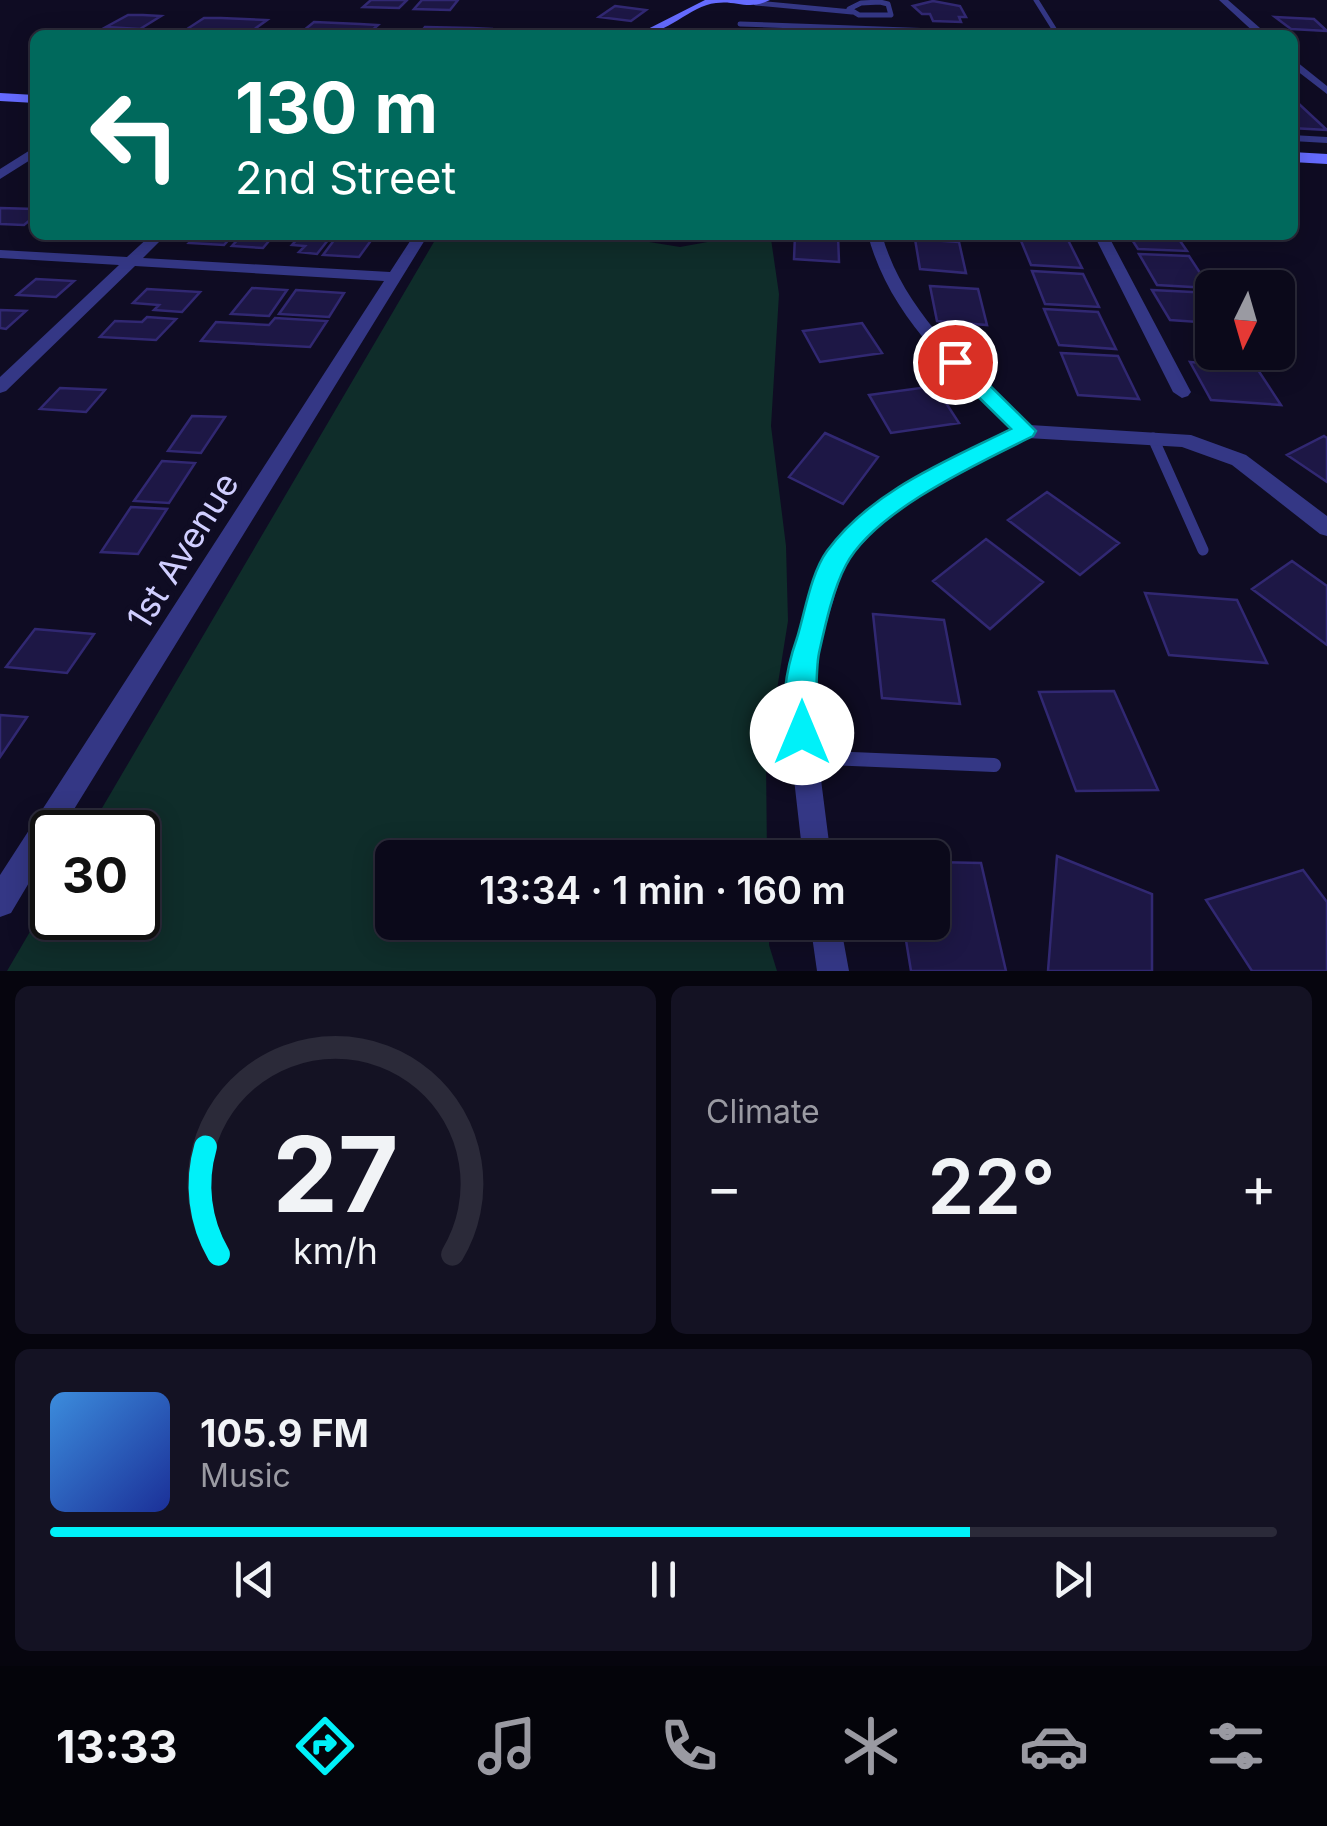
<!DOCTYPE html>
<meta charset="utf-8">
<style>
:root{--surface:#0b091a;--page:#141223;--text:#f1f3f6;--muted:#9a9aa2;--line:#2b2a39;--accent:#00f1f9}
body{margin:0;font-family:Inter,sans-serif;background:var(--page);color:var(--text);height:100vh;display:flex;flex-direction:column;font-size:38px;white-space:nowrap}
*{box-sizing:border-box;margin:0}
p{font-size:32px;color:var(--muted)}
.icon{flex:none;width:55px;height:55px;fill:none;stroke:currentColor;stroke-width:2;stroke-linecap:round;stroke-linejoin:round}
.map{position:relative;height:971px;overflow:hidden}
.panel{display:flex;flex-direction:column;gap:15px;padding:15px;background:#06050e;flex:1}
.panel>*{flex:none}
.hud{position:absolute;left:30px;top:30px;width:1268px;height:210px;border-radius:15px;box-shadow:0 5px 25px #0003,0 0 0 2px var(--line);background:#00695c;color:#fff;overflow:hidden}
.needle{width:65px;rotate:185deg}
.fabs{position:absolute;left:1195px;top:270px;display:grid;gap:20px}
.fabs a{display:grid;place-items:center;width:100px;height:100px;border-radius:15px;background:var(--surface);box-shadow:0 5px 25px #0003,0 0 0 2px var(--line);font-size:50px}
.speed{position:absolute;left:30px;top:810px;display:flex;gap:20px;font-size:50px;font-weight:700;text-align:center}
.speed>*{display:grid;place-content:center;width:130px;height:130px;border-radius:50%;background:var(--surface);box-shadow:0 5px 25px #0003,0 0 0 2px var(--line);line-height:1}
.speed .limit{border:5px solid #111;border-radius:15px;background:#fff;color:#111}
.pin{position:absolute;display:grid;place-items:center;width:85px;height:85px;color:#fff;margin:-42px;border:5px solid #fff;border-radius:50%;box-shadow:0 2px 10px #0007}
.me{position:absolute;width:110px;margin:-55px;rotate:0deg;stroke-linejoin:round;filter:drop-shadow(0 0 8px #0008)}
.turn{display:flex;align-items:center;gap:35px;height:210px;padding:0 40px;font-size:45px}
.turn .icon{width:130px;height:130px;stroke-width:2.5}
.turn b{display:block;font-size:70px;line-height:85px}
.big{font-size:75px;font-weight:600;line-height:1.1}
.panel .tile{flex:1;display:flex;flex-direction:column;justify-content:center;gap:15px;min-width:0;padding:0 35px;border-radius:15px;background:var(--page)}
.panel .dial{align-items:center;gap:0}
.dial svg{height:260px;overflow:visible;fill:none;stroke:var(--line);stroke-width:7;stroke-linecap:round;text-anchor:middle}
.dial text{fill:var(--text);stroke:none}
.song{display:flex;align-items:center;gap:30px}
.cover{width:120px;height:120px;border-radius:15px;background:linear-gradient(135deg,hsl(210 70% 55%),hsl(230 70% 35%))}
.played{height:10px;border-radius:5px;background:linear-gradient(90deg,var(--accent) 75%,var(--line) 75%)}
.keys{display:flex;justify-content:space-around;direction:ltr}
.heat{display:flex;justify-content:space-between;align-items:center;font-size:55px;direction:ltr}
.panel .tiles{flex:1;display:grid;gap:15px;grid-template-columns:1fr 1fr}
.tile:last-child{grid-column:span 2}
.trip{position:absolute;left:375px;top:840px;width:575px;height:100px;border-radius:15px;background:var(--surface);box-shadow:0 5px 25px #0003,0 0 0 2px var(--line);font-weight:600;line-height:100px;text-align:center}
.dock{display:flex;height:160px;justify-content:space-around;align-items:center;background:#04040a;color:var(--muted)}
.dock .icon{width:70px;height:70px}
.dock .on{color:var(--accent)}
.dock b{font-size:45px;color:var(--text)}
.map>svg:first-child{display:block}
.green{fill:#0f2d2a}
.building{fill:#1d1745;stroke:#312872;stroke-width:2.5}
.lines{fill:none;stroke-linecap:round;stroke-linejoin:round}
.lane-far3{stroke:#343785;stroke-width:5}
.lane-far2{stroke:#343785;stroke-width:6}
.lane-far1{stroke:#343785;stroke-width:11}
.lane{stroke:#343785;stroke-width:14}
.street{fill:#343785;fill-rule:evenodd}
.secondary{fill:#656bff;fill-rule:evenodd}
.route{fill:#00f1f9;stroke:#009da2;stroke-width:2.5}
.labels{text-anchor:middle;stroke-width:10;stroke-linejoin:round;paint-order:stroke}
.street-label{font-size:35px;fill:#d0ceff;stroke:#0f0c23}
</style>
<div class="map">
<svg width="1327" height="971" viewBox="0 0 1327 971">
<rect width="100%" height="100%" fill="#0f0c23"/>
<!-- green -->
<path class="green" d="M438,235H606L680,247L735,237L771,239L779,294L771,426L786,546L788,621L766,758L767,857L392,858V922L769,923V945L777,971H7L52,894V918H138V832H88Z"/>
<!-- building -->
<path class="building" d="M407,0L399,8L363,7L371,0Z
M422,0H458L450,10L414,9Z
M933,1L960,6L966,17H959L961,22L933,21L930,14H922L913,6Z
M615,6L646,10L631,21L599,17Z
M128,15H143L161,16L140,29L106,27Z
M1275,17L1314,19L1327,31L1291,29Z
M204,18H221L267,20L249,33L184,31Z
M314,22L360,24L378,25L367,35H298Z
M425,27L472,28L491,29L487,35H418Z
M1292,103H1298L1327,130L1292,128Z
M0,208L35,209V216L24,225L0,224Z
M197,235H233L224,245L189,243Z
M242,235H274L263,248L232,246Z
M301,235H332L317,254L299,252L305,246L292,245Z
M338,235H375L359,257L323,255Z
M795,235H838L839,262L794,259Z
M1129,235H1176L1187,251L1138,249Z
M1019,236L1067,238L1082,268L1031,265Z
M915,239L959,242L966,273L920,269Z
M1139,254L1189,256L1210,288L1157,285Z
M1032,271L1083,274L1099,307L1045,304Z
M36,279L74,281L56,297L17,295Z
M930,286L978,289L987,325L937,321Z
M252,288L287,290L269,316L231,314Z
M147,289L200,292L182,312L154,310L159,305L133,303Z
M296,290L344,293L329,317L279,314Z
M1152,290L1212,293V323L1170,320Z
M1044,309L1098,312L1116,349L1059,345Z
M0,310L26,311L6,329L0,328Z
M147,317L176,319L156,340L100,337L115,321L142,322Z
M275,318L327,321L310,347L201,341L216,322L269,325Z
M862,323L882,353L820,362L803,331Z
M1061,353L1118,356L1139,399L1078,395Z
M1190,362L1256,367L1281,405L1211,400Z
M935,386L959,423L891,433L869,395Z
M60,388L105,390L86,412L40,409Z
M192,416L225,417L201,453L168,451Z
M825,433L878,457L843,504L789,477Z
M1324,436L1327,438V482L1287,455Z
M162,461L195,463L169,503L134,501Z
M1047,492L1119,543L1080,575L1008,520Z
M131,507L167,509L138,554L101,552Z
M986,539L1043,582L990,629L933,581Z
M1292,561L1327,586V645L1252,589Z
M1145,593L1237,600L1267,663L1169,655Z
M873,614L944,620L960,704L882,698Z
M35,629L94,634L67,673L6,667Z
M1114,691L1158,790L1076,791L1039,692Z
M0,715L27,717L0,757Z
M1057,856L1152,894V971H1048Z
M932,862L981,863L1006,971H911L903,922H932Z
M1303,870L1327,902V971H1252L1206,900Z"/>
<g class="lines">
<!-- lane-far3 -->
<path class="lane-far3" d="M1036,0L1056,32
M880,2L888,4L891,15H859L849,9L861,3Z
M756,3L852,12
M740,24L1046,35"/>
<!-- lane-far2 -->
<path class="lane-far2" d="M1292,138L1327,140"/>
<!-- lane-far1 -->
<path class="lane-far1" d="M1153,438L1203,550"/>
<!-- lane -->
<path class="lane" d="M805,757L994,765"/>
<!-- street -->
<path class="street" d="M1219,0H1228L1268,35H1257Z
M1292,58L1327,86V94L1292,67Z
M35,147V157L0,179V169Z
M151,235H166L143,258L390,272L414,235H428L60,832H52V844L11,913L0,917V875L384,281L135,266L6,391L0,393V377L119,265L0,258V250L127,257Z
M868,235H882C905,315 971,369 1030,425L1191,435L1246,455L1327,516V536L1320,534L1232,465L1182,447L1027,438L927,488L875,530L845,563L817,653L812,709L831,858H803L786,709L793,653L824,559L861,518L913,478L1012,429C954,373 889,316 868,235Z
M1094,235H1108L1191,392L1188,396L1182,398L1173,392Z
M810,922H840L849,971H817Z"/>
<!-- secondary -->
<path class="secondary" d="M705,0H770C748,11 737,0 716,3C689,6 668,35 636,35Z
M0,93L35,95V103L0,101Z
M1292,152L1327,154V164L1292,162Z"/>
</g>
<!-- route -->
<path class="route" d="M955,356L962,358L1036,431L1033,436C979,463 875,510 846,565C833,589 825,626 819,653C814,677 819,726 812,743L802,747L791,743C778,712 786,669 797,638C805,612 811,573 827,551C871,491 946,461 1011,429L948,367L946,362Z"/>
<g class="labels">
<!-- street labels -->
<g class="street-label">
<text transform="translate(183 551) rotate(-58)" y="12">1st Avenue</text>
</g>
</g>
</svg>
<div class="fabs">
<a><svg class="needle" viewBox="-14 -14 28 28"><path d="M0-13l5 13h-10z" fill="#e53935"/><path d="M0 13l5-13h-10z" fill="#9a9aa2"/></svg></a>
</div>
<div class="speed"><div class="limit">30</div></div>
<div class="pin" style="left:955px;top:362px;background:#d93025"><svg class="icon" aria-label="arrive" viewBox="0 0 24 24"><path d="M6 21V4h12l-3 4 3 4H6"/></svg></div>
<svg class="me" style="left:802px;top:733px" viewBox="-20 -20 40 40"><circle r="19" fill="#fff"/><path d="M0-13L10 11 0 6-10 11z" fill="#00f1f9"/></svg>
<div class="trip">13:34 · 1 min · 160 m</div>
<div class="hud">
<div class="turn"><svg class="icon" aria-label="left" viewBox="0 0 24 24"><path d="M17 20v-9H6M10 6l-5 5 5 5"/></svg><div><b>130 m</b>2nd Street</div></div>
</div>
</div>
<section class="panel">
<div class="tiles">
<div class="tile dial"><svg viewBox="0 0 100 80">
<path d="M14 69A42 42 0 1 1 86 69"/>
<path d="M14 69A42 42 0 0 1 10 36" stroke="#00f1f9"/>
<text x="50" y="56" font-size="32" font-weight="700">27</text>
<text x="50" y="72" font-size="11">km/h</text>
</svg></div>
<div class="tile"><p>Climate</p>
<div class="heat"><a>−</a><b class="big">22°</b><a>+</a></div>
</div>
<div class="tile">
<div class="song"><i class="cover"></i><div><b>105.9 FM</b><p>Music</p></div></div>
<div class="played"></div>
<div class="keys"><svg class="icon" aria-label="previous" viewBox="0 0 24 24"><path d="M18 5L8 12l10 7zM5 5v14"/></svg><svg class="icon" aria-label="pause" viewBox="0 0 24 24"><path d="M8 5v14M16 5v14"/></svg><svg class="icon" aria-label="next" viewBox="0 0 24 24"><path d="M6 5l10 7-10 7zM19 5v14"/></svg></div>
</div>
</div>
</section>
<nav class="dock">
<b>13:33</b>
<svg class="icon on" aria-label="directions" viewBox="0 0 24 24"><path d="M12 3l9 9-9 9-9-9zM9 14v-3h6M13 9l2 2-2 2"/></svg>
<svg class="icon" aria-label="music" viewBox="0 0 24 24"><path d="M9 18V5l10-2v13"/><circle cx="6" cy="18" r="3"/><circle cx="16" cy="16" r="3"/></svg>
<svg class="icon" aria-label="phone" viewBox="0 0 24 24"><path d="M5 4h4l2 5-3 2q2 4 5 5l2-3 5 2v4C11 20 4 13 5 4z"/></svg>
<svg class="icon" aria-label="climate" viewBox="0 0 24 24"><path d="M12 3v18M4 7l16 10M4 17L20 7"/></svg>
<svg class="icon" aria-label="car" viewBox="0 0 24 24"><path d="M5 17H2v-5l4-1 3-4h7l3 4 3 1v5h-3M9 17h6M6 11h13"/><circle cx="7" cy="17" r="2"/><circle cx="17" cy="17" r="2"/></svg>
<svg class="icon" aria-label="filters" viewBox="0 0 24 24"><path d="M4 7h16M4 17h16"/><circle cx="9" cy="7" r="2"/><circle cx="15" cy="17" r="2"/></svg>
</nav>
